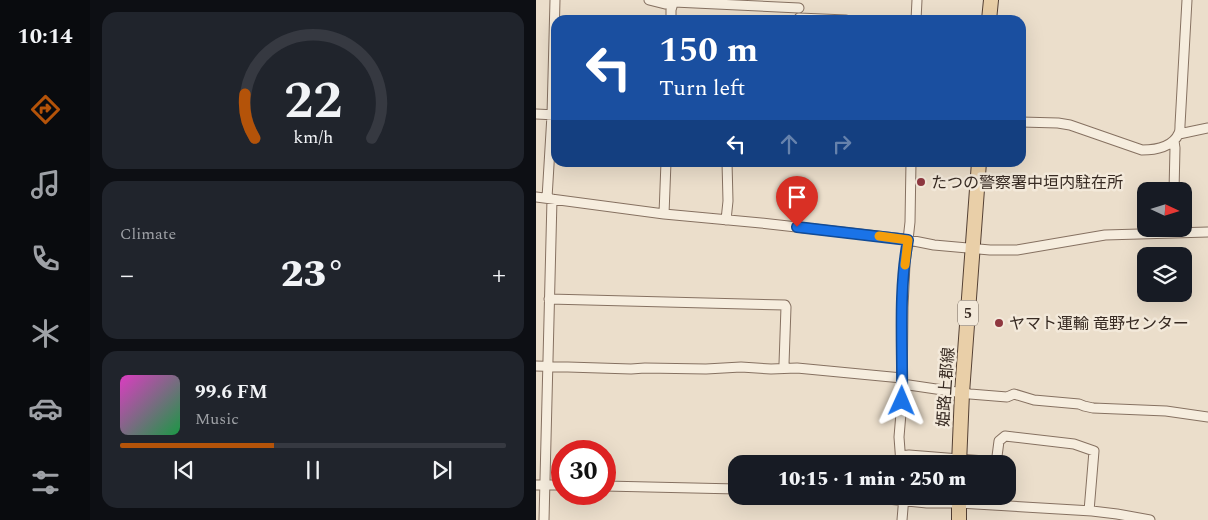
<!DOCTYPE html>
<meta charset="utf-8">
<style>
:root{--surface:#171b24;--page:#20242c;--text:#f1f3f6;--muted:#9ea1a6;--line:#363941;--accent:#b45309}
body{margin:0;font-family:Spectral,"Noto Sans JP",serif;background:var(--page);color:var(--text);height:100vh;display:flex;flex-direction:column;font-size:19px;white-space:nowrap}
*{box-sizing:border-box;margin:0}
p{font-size:16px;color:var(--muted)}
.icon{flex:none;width:28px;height:28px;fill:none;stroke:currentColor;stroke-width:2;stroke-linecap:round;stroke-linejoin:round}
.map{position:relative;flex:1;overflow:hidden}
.drawer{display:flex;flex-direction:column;gap:12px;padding:12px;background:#0d0f14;width:446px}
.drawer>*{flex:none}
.banner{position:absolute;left:15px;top:15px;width:475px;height:152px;border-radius:15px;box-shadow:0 5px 20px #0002;background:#1a4fa0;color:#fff;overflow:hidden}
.needle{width:32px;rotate:94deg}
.buttons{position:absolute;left:601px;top:182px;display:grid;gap:10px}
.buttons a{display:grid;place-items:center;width:55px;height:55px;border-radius:10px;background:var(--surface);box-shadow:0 5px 20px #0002;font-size:25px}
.speed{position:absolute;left:15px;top:440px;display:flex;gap:10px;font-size:25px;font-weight:700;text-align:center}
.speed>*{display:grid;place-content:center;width:65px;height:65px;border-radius:50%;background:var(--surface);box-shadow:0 5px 20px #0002;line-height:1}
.speed .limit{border:8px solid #d22;background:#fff;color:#111}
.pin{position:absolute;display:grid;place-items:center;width:42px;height:42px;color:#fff;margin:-51px -21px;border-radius:50% 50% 50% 0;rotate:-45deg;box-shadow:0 0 5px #0007}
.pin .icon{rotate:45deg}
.me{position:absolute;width:55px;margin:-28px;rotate:1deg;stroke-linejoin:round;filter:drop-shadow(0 0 4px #0008)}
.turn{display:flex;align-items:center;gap:18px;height:105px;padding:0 25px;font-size:22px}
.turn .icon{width:65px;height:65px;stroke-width:2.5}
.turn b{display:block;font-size:35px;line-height:42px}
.lanes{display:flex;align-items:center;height:48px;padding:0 25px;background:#0003;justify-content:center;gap:25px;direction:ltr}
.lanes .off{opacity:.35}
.big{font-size:38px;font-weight:800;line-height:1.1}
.drawer .card{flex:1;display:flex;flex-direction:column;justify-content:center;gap:8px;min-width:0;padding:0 18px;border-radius:15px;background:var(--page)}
.drawer .dial{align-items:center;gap:0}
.dial svg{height:130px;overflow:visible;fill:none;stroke:var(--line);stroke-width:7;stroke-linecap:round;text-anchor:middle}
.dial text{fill:var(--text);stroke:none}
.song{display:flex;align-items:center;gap:15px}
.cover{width:60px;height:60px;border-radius:8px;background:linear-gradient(135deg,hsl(310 70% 55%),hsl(140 70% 35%))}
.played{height:5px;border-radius:2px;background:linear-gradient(90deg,var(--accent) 40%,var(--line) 40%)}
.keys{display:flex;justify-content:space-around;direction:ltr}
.heat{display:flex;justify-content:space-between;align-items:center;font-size:28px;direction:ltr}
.trip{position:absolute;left:192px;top:455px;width:288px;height:50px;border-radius:15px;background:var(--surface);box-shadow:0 5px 20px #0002;font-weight:800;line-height:50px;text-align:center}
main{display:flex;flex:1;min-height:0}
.tabs{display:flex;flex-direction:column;width:90px;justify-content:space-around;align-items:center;background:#090b0e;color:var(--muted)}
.tabs .icon{width:35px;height:35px}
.tabs .selected{color:var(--accent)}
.tabs b{font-size:22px;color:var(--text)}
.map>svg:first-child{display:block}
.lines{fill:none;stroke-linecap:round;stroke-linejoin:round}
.street-casing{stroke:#867161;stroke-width:11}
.primary-casing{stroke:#544034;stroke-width:16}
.street{stroke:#f6edde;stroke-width:9}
.primary{stroke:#e9cfa8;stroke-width:14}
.route-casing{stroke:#114b97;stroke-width:12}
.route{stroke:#1a73e8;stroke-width:9}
.slow{stroke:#f59e0b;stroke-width:9}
.poi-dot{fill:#8f373f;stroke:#f3e9da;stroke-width:2}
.labels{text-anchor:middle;stroke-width:5;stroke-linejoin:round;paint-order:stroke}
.shield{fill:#f3e9da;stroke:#70645a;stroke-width:1}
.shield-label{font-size:15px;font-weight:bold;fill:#382b23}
.poi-label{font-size:16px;fill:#382b23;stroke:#f3e9da;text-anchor:start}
.street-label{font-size:16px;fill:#382b23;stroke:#f3e9da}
</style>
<main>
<nav class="tabs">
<b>10:14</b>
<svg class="icon selected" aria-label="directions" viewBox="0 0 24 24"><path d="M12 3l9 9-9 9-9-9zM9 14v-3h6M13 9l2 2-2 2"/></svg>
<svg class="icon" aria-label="music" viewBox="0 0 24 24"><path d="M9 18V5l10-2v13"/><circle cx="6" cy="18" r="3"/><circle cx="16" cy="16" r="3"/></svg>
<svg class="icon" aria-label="phone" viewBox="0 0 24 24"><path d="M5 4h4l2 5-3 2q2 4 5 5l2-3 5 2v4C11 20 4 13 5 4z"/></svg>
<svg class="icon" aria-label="climate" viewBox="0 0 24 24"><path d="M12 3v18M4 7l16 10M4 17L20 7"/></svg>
<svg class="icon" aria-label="car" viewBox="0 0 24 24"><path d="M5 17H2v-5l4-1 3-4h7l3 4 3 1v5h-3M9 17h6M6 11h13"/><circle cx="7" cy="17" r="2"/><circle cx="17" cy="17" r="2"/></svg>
<svg class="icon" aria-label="filters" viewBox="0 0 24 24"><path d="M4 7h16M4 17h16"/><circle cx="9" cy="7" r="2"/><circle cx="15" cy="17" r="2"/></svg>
</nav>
<section class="drawer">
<div class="card dial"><svg viewBox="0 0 100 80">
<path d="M14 69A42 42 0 1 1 86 69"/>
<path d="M14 69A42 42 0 0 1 8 42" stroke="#b45309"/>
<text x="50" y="56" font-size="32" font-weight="700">22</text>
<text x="50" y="72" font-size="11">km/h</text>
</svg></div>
<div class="card"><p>Climate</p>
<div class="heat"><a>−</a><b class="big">23°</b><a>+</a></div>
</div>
<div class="card">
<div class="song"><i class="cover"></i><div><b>99.6 FM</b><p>Music</p></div></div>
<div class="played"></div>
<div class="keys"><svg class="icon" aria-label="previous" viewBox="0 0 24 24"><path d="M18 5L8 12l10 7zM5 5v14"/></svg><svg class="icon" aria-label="pause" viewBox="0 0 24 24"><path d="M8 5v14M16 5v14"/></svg><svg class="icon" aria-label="next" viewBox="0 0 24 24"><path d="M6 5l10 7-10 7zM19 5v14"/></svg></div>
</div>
</section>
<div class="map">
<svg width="672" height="520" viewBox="0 0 672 520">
<rect width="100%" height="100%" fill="#ebdecb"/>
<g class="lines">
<!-- street casing -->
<g class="street-casing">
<path id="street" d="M113,0L129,4L138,2L263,8
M263,18L310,20
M135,20V10L138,0
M380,20L381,0
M0,114L20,115
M485,122L522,123L534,125L606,150C619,150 637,147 643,133C644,131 644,128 644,125L651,0
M643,134L672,128
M638,141L639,148L638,191
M0,197L128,214L225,223L368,239L398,245L454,250H481L569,235L672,232
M11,198L16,115L19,0
M128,214L130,162
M190,220L192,201L191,162
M13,299L249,305L250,307L248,364L249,368
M0,366L95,369L109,368L170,369L205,367L235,369L261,368L366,378
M366,384L434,394L471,397L478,394L498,400L543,404L548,406L557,408L630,411L672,417
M364,456L373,455L461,462
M365,464L363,437L366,401L367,307L369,264L372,240L374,222L375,162
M460,464L463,441L469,436L538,444L558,451L553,511
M0,485H26
M69,486L201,489
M322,496L391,503H423L556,511L581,514L614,520
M8,520L16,199
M366,520L368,496"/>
</g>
<!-- primary casing -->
<g class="primary-casing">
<path id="primary" d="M453,20L455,0
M423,464L426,393L443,162
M423,520V496"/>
</g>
<!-- street -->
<use href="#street" class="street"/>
<!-- primary -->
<use href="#primary" class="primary"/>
</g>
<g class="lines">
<!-- route casing -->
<g class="route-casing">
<path id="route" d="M261,227L372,240C362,292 367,348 366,401"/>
</g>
<!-- route -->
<use href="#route" class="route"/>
<!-- slow -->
<path class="slow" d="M343,236L372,240L369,265"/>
</g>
<!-- markers -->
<g class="poi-dot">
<circle cx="385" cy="182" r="5"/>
<circle cx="463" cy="323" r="5"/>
</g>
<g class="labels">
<!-- shield labels -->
<rect class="shield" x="422" y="300.5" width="20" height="25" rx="4"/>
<g class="shield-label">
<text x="432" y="318">5</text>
</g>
<!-- poi labels -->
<g class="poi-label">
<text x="395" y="188">たつの警察署中垣内駐在所</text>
<text x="473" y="329">ヤマト運輸 竜野センター</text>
</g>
<!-- street labels -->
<g class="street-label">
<text transform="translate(409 387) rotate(-86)" y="6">姫路上郡線</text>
</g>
</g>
</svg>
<div class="buttons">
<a><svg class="needle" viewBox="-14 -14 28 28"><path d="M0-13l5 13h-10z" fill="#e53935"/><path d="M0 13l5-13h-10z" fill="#9ea1a6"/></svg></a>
<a><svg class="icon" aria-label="layers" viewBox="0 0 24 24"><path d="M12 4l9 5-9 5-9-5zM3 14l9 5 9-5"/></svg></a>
</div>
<div class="speed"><div class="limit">30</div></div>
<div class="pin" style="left:261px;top:227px;background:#d93025"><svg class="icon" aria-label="arrive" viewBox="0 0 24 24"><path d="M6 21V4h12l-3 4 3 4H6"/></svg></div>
<svg class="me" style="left:366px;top:401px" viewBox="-20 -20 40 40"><path d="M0-17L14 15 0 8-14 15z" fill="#1a73e8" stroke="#fff" stroke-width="4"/></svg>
<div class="trip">10:15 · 1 min · 250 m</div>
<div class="banner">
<div class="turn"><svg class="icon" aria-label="left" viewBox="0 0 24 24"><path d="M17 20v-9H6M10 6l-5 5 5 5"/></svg><div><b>150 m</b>Turn left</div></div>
<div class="lanes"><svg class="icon" aria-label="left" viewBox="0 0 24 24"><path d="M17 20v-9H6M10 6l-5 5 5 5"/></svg><svg class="icon off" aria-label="ahead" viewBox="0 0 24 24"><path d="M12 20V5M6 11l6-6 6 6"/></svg><svg class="icon off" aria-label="right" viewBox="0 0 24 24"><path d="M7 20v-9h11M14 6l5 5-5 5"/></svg></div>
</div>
</div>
</main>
